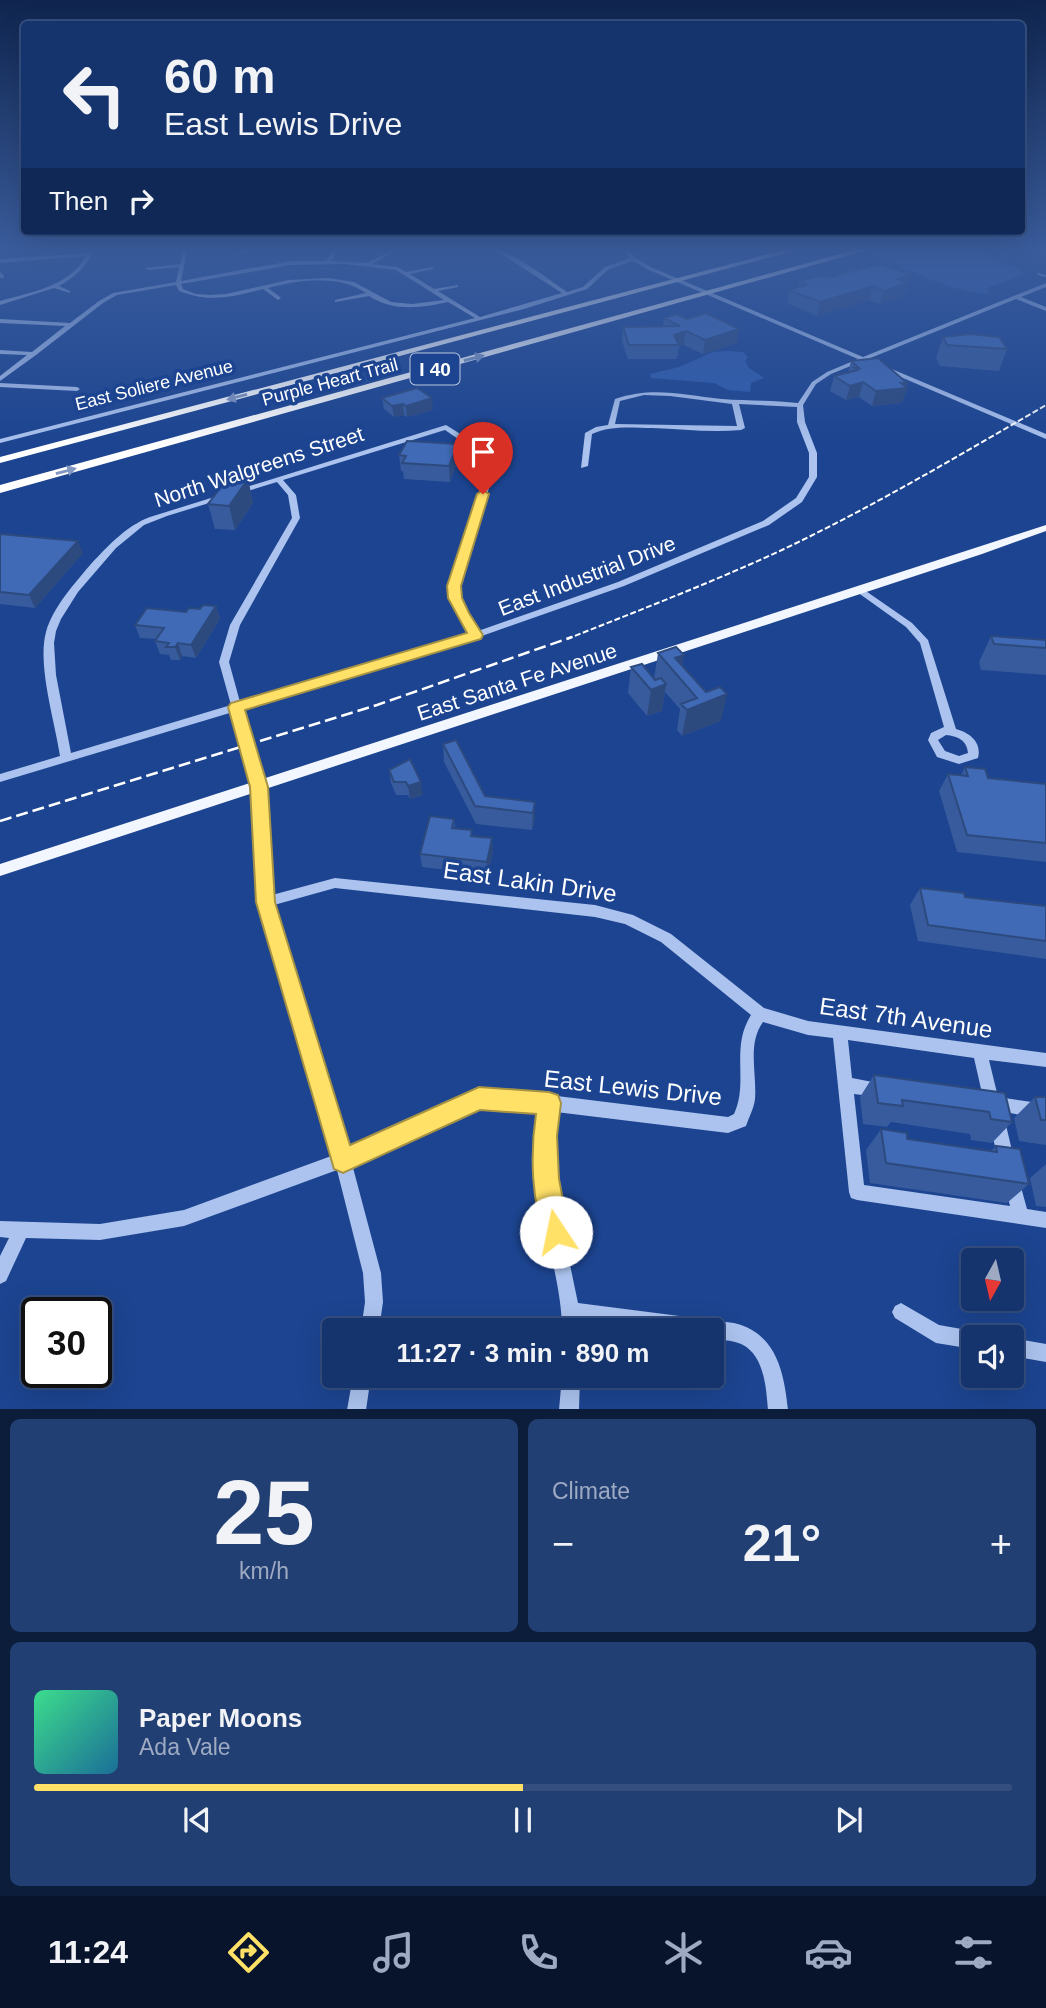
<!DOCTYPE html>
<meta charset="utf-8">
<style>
:root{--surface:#15336c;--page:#223f74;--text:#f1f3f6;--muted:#9daac2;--line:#344e7f;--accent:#ffe168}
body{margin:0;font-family:Arial,sans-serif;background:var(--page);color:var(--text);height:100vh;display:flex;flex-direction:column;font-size:26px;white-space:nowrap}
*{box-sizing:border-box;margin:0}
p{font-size:23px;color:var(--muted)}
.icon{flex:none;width:38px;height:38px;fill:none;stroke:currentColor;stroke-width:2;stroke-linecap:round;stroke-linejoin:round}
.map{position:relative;height:1409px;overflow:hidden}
.details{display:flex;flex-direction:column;gap:10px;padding:10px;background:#0c1c3b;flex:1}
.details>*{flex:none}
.top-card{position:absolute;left:21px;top:21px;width:1004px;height:214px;border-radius:7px;box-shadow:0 7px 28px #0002,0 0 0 2px var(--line);background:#15336c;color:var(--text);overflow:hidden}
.needle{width:46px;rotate:188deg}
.buttons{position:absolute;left:961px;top:1248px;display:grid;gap:14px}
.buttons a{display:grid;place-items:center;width:63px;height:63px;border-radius:7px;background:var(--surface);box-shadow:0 7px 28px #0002,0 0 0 2px var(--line);font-size:35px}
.speed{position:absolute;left:21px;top:1297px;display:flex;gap:14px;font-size:35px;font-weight:700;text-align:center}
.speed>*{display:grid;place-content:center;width:91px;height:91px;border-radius:50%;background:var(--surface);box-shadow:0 7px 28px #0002,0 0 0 2px var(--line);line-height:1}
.speed .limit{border:4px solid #111;border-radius:10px;background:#fff;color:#111}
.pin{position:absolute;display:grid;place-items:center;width:60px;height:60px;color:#fff;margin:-72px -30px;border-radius:50% 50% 50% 0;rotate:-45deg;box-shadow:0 0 7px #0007}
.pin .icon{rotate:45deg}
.me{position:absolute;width:77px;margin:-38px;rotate:349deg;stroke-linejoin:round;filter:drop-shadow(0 0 5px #0008)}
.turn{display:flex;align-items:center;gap:24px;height:147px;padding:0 28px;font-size:32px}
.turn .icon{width:91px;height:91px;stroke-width:2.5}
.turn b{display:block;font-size:49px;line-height:60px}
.then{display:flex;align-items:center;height:66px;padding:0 28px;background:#0003;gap:14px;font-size:26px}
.big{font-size:52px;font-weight:800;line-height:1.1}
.details .card{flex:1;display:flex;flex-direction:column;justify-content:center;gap:10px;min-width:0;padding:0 24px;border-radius:10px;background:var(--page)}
.details .dial{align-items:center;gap:0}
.dial b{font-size:91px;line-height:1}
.song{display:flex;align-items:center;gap:21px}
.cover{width:84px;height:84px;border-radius:10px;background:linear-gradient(135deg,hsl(150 70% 55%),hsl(200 70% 35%))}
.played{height:7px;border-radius:4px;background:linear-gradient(90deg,var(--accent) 50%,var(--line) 50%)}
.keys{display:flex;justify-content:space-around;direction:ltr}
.heat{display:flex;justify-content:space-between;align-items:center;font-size:38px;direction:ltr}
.details .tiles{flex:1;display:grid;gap:10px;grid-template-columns:1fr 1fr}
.card:last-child{grid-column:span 2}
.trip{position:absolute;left:322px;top:1318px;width:402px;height:70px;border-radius:7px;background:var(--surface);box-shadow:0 7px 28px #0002,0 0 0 2px var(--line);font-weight:800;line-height:70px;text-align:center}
.menu{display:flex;height:112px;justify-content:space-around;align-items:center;background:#08142b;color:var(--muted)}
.menu .icon{width:49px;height:49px}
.menu .on{color:var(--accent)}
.menu b{font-size:32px;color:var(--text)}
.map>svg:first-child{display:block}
.green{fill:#2f5cae}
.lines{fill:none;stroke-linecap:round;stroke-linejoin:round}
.stream{stroke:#9ebdf0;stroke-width:2}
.minor{fill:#abc3ee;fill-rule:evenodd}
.major{fill:#f2f6ff;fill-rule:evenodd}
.highway{fill:#fff;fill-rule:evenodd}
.rail-far1{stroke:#fff;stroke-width:2;stroke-dasharray:6 2.5;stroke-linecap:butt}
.rail{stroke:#fff;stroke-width:2.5;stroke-dasharray:12 5;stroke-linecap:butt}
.wall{fill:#375b9d}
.shaded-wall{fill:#2d4a7f}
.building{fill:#406ab6;stroke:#2d4a7f;stroke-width:2}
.oneway{fill:#8298c2}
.route{fill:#ffe168;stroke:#a69244;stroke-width:2}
.labels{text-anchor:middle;stroke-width:7;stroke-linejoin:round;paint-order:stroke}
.far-street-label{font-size:18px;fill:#fff;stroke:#1c4490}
.shield{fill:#1c4490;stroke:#bbc7de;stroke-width:2}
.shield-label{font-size:19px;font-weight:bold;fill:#fff}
.street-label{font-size:21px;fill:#fff;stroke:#1c4490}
.near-street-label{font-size:24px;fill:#fff;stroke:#1c4490}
</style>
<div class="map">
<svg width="1046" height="1410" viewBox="0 0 1046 1410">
<rect width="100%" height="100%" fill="#1c4490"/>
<!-- green -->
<path class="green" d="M898,248H982C991,262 1009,263 1023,271L1024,275L987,288L990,294C949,291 913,271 875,257L874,254Z
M730,351L743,352L748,357L745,361L749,368L764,378L751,383L750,392L728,390L714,383L651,378L650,374L679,367L713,352Z"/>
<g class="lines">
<!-- stream -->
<path class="stream" d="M1038,274L1045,276"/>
<!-- minor -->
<path class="minor" d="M91,248H95C88,264 76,277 59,286L70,291V293L54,288L0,305V301C31,292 69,287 86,256L0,263V259L88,253Z
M156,248H180L150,251L148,250Z
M184,248H188L181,281L291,261H326L335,248H340L331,261L367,263L394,249L396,251L372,264L397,267L406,272L433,267V269L410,274L434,289L458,285V287L438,291L480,317L562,293L503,255L487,248C509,248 548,279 567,292L583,287L605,267L630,258L621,248H626L635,258L653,268L863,357L1046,283V287L1021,297L1046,307V311L1016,299L868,359L1046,434V439L863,361L831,374L816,384L803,405L805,422L817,453V477L802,502L769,525L624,586L479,637L242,709L265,787L272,895L335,878L595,905L633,915L671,934L764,1008L808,1021L1046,1053V1067L989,1060L998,1097L1046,1104V1120L989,1109L984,1102L974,1058L848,1040L852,1078L883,1084L886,1089L883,1094L878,1097L854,1094L864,1185L1010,1206L1004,1182L1006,1176L1012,1174L1018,1176L1027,1209L1046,1212V1228L857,1200L851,1198L849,1192L833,1038L808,1035L763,1022C747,1044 757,1073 755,1099C754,1108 749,1117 746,1126L728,1133L556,1112C550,1177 565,1240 578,1303L734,1323C776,1333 784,1371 788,1410H768C766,1386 764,1349 735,1342C728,1340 720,1340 712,1339V1330H644L580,1321V1330H562C562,1298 553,1266 547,1234C540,1193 536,1152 541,1110L479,1106L352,1164L381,1273L383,1302L379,1330H361L365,1302L363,1273L337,1170L184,1226L100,1240L26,1238L6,1281L0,1284V1256L9,1238L0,1237V1221L100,1224L184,1210L334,1155L260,902L253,787L233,712L0,782V774L60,756C55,722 37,665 46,632C53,607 75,583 91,564C108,546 126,526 150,517L446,425L486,450L494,461L492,478L459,586L463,606L478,631L618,582L763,521L796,498L809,477V453L797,422V407L739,404L745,428L741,430C711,433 682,429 652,428C633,428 611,425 592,434L588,466L581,468L585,433L596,427L608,425L615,399C653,386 683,395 722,399C747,401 773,400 798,403L812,382L827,372L858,359L649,270L633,261L609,269L587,289L524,309L0,443V439L475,318L448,302C421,308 394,312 369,296L335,302V300L366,293C338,274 299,280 268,288L280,297L281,298L278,300L263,289C232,297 210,303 179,291L176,285L117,295L103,303L36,355L0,381V376L27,355L0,354V350L32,352L65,326L0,323V319L70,323L99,301L113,293L176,282L179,267L148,270L145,268L180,264ZM345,264L396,270L444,300L412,304L391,302L354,282L328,278L288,280L226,294L210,295L196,294L183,289L181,284L291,265ZM644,395L670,396L732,404L737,426L615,424L620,401ZM445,430L480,454L486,461L484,478L449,586L454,606L470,634L240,702L229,662L240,625L300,518L296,495L283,480ZM277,482L288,495L292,518L230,625L219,662L231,705L71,753L56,675L54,643L56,631L61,619L78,592L116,548L144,525L167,516ZM335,888L595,917L625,924L661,942L751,1015C730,1048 749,1082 734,1114L728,1117L549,1095L479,1090L348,1150L274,905Z
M245,248H251L241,254L237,253Z
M0,272L3,274L4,278H0Z
M0,383L77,387L80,389L77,391L0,387Z
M860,587L912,623L928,640L956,729C970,733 982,742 978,758L959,764L937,757L928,740L931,733L944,727L920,643L906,627L857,592L855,590L857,588ZM946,735C957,736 967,740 968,753L959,756L945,751L938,740Z
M997,1113L1003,1115L1005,1121L1014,1159L1012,1165L1006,1167L1000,1165L998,1159L989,1121L991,1115Z
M901,1303L939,1325L973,1331L979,1334L981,1337H973V1349L936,1343L895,1318L892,1312L895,1306Z
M1012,1338L1046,1344V1362L1012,1356Z
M353,1376H371L366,1410H347Z
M562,1376H580L579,1410H559Z"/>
<!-- major -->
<path class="major" d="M1046,525V531L982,554L0,876V864Z"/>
<!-- highway -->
<path class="highway" d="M791,248H804L0,463V457Z
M862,248H874L0,493V485Z"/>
<!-- rail-far1 -->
<path class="rail-far1" d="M567,639C640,610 713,582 784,549C874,506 960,455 1046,405"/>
<!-- rail -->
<path class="rail" d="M0,821L377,705L572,637"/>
</g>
<!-- wall -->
<path class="wall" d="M1020,248H1046V255Z
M911,275L904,296L880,304L869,300L817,316L787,303L789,290L798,288L799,281Z
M664,318L737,343L703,354L684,345L679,347L677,359H628L622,341L623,327L663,326Z
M943,337L1007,349L999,371L940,366L936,358Z
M851,361L907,383L902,403L872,406L859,397L846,400L830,391L834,376L848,373Z
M382,398L433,410L407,417L404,415L394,417L384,409Z
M458,444V460L450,482L404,479L403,471H401L399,455Z
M248,479L253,503L235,530L215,529L208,504Z
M0,534L83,553L35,608L0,604Z
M216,606L220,619L196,658L182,656L180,660H171L169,655L160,654L155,641L156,639L140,638L135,625L186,612Z
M991,636L1046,640V675L981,670L979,662Z
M658,653L682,666L721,721L682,736L677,730L680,709L665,692L662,711L647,716L628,693L631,667L654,679Z
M443,744L485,796L535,802V819L532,830L476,824L444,762Z
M965,767L988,778L1046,784V862L957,852L939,791L948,774L961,775Z
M389,770L423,795L410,799L408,795H396L391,783Z
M454,819L455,828L472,836L493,851L488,875L422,867L420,854Z
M920,888L965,897L1046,906V959L918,941L910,905Z
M874,1075L1005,1093L1012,1122L992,1143L971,1140L970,1134L891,1122L887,1127L863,1124L860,1097Z
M1035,1097H1046V1145L1019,1141L1014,1118Z
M881,1129L907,1139L991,1151L996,1146L1029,1184L1007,1203L870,1183L866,1150Z
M1046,1164V1207L1036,1206L1030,1178Z"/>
<!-- shaded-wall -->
<path class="shaded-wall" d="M911,275L904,296L880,304L884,291L897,279Z
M873,286L869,300L817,316L820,302Z
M739,329L737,343L703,354L705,340Z
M686,331L684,345L679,347L674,335Z
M863,382L859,397L846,400L850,386Z
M901,383H907L905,388H907L902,403L872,406L876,391Z
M432,398L433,410L407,417L406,406Z
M403,404L404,415L394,417L392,406Z
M458,444V460L450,482L449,466Z
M248,479L253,503L235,530L229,506Z
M78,541L83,553L35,608L29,595Z
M216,606L220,619L196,658L191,645Z
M178,643L182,656L180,660L175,647Z
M684,655L680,678L675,658Z
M666,684L662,711L647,716L651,690Z
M727,694L721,721L682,736L687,710Z
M421,782L423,795L410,799L408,786Z
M535,802V819L532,830L533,813Z
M492,838L493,851L488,875L487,862Z"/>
<!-- building -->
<path class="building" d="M879,264L911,275L897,279L908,283L884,291L873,286L820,302L789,290L806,285L799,281L819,276L831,277Z
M706,313L739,329L705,340L686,331L674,335L679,345H629L623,327L680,326L664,318L677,314L687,319Z
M970,334L999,337L1007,349L947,345L943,337Z
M878,358L907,383H901L907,388L876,391L863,382L850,386L834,376L858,370L855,368H859L851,361Z
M417,388L432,398L406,406L403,404L392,406L382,398Z
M407,441L458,444L449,466L402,463L406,456L399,455Z
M228,478L248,479L229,506L208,504Z
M0,534L78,541L29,595L0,592Z
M203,605L216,606L191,645L178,643L175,647H166L169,643L155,641L164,628L135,625L147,608L186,612L189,608L200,609Z
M991,636L1046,640V648L994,644Z
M676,647L684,655L675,658L706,692L720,687L727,694L687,710L681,704L697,698L658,653Z
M642,664L655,680L661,678L666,684L651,690L631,667Z
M456,740L485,796L535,802L533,813L475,806L443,744Z
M410,759L421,782L408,786L406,782H394L389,770Z
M965,767L985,769L988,778L1046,784V843L967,835L948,774L968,776Z
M430,816L454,819L452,828L472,830L471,836L492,838L487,862L420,854Z
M920,888L964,893L965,897L1046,906V941L928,925Z
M874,1075L1005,1093L1012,1122L991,1119L989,1112L902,1100L903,1106L878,1103Z
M1035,1097H1046V1120H1041Z
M881,1129L907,1133V1139L997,1152L996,1146L1020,1149L1029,1184L886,1163Z"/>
<!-- one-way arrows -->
<defs><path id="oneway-solid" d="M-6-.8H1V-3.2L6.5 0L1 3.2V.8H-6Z" transform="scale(1.75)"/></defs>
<g class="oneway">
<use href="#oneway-solid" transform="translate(474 358) rotate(-15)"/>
<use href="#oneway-solid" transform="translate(237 397) rotate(165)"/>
<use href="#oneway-solid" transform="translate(66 471) rotate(-15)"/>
</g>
<!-- sky -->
<linearGradient id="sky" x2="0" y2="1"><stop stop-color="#0f254f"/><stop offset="0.56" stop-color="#3a5c9c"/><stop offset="1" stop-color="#3a5c9c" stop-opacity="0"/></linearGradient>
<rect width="1046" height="445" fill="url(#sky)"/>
<!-- route -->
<path class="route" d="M483,490L489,494L461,586L462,598L469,613L483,635L481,639L245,710L268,787L275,902L350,1145L479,1087L549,1092L558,1095L561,1103L557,1136L559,1179L569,1232L565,1241L556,1245L547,1241C531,1203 530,1154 536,1114L480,1110L343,1173L334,1169L256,902L250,787L228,707L231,703L467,633L448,598L447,586L477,494Z"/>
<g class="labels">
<!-- far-street labels -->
<g class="far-street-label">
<text transform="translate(330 382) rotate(-15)" y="6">Purple Heart Trail</text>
<text transform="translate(154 385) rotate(-14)" y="6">East Soliere Avenue</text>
</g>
<!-- shield labels -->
<rect class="shield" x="410.5" y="353.5" width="49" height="31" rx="5"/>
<g class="shield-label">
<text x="435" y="376">I 40</text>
</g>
<!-- street labels -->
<g class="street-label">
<text transform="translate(259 467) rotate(-18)" y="7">North Walgreens Street</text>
<text transform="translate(587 576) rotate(-21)" y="7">East Industrial Drive</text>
<text transform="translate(517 682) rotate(-18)" y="7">East Santa Fe Avenue</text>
</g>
<!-- near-street labels -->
<g class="near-street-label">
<text transform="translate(530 882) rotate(8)" y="8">East Lakin Drive</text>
<text transform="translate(906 1018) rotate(8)" y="8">East 7th Avenue</text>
<text transform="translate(633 1088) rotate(6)" y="8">East Lewis Drive</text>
</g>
</g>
</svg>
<div class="buttons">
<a><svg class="needle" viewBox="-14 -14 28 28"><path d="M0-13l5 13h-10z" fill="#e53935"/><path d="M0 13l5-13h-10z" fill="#9daac2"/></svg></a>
<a><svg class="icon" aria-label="sound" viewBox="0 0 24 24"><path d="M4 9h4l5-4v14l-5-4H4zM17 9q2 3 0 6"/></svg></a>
</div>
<div class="speed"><div class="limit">30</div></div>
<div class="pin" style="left:483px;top:494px;background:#d93025"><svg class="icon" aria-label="arrive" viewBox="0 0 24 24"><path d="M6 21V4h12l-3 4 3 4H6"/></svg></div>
<svg class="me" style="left:556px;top:1232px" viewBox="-20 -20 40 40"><circle r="19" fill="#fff"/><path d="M0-13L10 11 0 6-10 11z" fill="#ffe168"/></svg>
<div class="trip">11:27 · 3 min · 890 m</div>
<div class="top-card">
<div class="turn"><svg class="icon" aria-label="left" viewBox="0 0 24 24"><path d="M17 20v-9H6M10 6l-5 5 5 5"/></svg><div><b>60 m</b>East Lewis Drive</div></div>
<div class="then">Then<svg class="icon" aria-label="right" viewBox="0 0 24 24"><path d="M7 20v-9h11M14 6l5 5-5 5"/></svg></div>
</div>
</div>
<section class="details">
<div class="tiles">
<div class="card dial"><b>25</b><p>km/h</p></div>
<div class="card"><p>Climate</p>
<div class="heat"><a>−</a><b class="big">21°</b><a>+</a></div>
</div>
<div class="card">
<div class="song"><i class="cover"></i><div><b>Paper Moons</b><p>Ada Vale</p></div></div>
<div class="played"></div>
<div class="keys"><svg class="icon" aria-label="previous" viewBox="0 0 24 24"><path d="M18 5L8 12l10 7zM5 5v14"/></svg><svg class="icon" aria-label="pause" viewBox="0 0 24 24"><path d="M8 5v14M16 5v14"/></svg><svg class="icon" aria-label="next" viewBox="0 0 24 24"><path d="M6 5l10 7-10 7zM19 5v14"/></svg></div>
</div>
</div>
</section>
<nav class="menu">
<b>11:24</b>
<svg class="icon on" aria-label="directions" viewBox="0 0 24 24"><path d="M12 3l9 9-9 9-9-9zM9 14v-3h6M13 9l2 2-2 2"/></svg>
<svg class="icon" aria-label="music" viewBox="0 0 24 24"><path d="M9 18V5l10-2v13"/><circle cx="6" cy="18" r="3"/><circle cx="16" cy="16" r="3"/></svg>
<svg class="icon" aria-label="phone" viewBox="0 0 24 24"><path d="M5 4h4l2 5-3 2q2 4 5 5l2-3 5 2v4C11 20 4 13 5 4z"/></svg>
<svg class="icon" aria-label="climate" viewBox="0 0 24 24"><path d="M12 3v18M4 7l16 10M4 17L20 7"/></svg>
<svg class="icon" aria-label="car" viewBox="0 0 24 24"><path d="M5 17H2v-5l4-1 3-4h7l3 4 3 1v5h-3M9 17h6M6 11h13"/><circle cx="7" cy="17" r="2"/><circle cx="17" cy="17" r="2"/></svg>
<svg class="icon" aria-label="filters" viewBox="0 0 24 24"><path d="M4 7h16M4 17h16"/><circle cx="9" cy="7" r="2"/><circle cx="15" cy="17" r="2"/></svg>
</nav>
